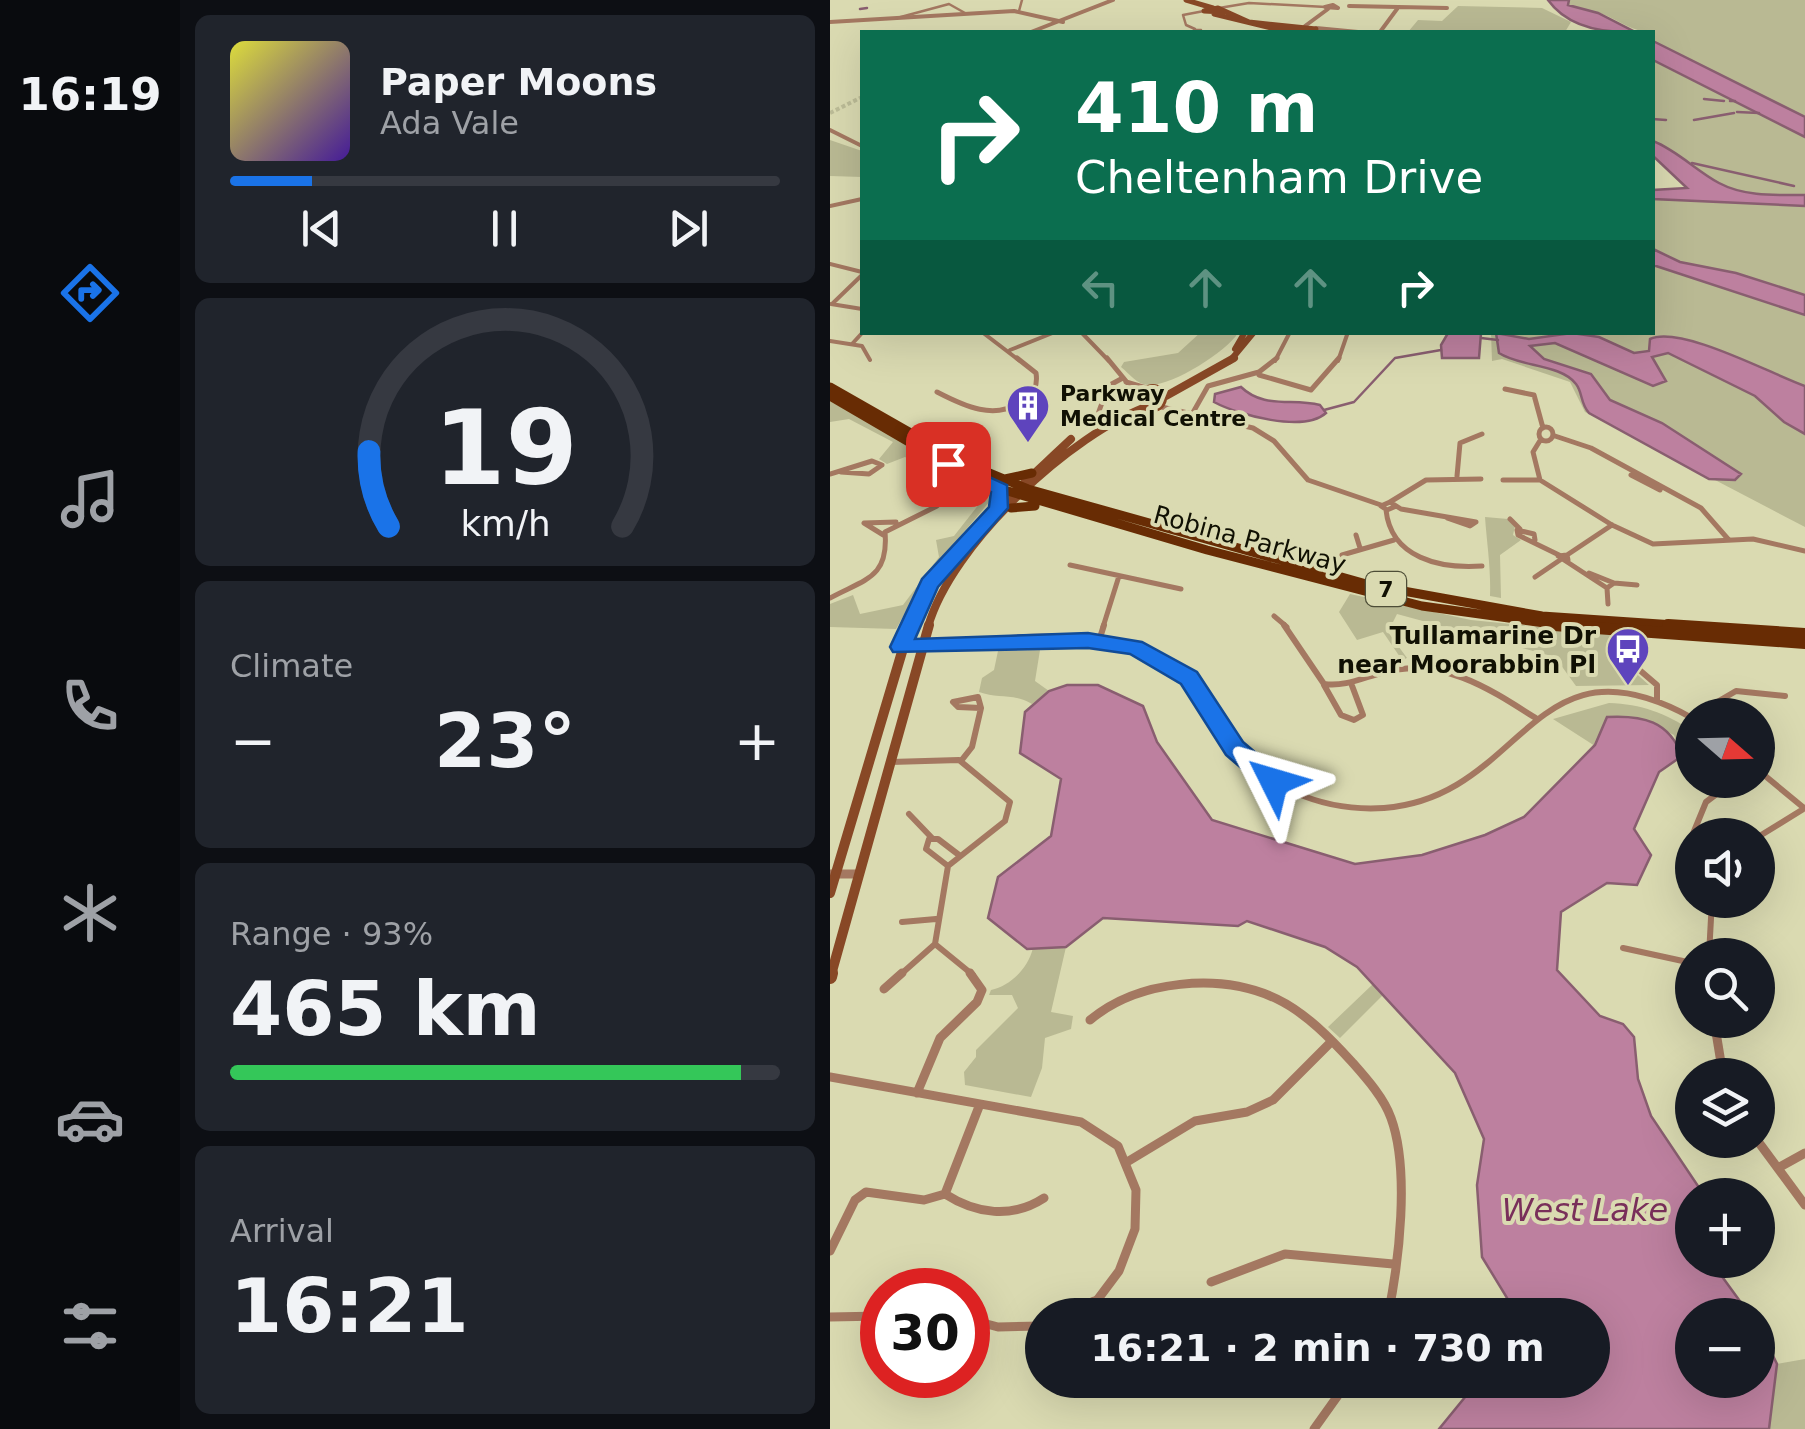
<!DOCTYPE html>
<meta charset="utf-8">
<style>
:root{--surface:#171b24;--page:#20242c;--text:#f1f3f6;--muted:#9ea1a6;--line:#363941;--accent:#1a73e8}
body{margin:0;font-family:"DejaVu Sans",sans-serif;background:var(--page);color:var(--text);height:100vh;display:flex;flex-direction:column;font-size:38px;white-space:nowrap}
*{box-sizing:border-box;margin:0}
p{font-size:32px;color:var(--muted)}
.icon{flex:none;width:55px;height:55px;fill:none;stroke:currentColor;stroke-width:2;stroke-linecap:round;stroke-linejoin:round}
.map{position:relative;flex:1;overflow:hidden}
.panel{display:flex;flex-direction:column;gap:15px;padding:15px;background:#0d0f14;width:650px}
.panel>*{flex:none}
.top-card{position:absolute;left:30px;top:30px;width:795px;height:305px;border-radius:0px;box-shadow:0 10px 40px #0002;background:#0b6e4f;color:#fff;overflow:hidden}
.needle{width:65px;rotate:110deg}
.buttons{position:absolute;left:845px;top:698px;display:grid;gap:20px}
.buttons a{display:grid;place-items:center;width:100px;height:100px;border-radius:50%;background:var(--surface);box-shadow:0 10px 40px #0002;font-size:50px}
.speed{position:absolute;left:30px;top:1268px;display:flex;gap:20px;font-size:50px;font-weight:700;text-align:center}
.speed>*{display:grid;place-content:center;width:130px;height:130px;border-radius:50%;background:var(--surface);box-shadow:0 10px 40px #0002;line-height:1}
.speed .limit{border:15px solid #d22;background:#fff;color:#111}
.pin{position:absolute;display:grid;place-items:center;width:85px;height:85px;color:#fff;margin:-42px;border-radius:20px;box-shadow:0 5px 15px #0006}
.me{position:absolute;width:110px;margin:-55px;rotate:310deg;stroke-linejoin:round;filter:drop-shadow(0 0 8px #0008)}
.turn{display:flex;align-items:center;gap:35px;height:210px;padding:0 50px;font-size:45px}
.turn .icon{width:130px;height:130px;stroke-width:2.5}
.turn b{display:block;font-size:70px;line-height:85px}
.lanes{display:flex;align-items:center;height:95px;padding:0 50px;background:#0003;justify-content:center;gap:50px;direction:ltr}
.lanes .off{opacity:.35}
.big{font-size:75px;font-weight:800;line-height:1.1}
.panel .tile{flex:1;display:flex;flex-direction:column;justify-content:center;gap:15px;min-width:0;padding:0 35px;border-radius:15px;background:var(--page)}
.panel .dial{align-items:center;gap:0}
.dial svg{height:260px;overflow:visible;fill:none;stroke:var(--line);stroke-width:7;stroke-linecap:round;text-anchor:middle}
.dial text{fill:var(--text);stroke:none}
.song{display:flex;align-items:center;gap:30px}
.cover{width:120px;height:120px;border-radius:15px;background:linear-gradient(135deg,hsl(60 70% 55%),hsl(260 70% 35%))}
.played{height:10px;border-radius:5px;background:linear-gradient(90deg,var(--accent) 15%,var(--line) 15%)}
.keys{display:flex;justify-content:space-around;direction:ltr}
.heat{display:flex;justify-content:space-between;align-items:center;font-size:55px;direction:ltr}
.charge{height:15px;border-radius:8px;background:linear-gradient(90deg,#34c759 93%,var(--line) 0)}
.trip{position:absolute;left:195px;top:1298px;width:585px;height:100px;border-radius:50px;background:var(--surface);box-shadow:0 10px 40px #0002;font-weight:800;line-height:100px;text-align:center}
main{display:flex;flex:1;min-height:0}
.dock{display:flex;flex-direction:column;width:180px;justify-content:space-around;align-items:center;background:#090b0e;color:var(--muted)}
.dock .icon{width:70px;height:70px}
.dock .selected{color:var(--accent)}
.dock b{font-size:45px;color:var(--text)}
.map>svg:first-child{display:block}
.green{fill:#b9b993}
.water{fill:#bd809f;stroke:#895e70;stroke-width:2.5}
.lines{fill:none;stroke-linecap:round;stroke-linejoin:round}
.stream{stroke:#895e70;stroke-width:2.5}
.tertiary-tunnel{stroke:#bcbc97;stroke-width:4;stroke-dasharray:4 2.5;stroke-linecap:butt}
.minor-far4{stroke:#a47861;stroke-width:2.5}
.minor-far3{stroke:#a47861;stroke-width:4}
.minor-far2{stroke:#a47861;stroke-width:5}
.minor-far1{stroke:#a47861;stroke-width:6}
.minor{stroke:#a47861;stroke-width:9}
.tertiary-far1{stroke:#a47861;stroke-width:4}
.tertiary{stroke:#a47861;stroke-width:9}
.secondary-far4{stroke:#884826;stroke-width:5}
.secondary-far3{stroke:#884826;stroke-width:6}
.secondary-far2{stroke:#884826;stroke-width:8}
.secondary-far1{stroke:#884826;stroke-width:10}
.secondary{stroke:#884826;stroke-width:14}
.primary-far1{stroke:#682c04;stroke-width:9}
.primary{stroke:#682c04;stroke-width:12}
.route{fill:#1a73e8;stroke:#114b97;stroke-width:2.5}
.labels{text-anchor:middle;stroke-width:8;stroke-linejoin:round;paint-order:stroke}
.far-poi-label{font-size:22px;font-weight:bold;fill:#101003;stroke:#dadab1;text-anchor:start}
.shield{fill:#dadab1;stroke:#4d4d37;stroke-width:2.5}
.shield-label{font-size:22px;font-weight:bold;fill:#101003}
.street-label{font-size:25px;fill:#101003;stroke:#dadab1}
.poi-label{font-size:25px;font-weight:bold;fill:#101003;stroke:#dadab1;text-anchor:end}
.near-water-label{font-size:32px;font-style:italic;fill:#792f5a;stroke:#dadab1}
</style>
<main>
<nav class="dock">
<b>16:19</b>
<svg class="icon selected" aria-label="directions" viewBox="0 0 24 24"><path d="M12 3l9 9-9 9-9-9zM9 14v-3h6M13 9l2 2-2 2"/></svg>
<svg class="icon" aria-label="music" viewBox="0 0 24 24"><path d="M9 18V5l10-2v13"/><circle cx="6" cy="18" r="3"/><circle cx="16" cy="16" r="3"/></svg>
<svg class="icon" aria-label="phone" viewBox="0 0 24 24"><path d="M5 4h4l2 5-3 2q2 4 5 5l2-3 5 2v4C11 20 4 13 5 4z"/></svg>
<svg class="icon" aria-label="climate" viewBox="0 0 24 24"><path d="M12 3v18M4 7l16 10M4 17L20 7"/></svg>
<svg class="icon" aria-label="car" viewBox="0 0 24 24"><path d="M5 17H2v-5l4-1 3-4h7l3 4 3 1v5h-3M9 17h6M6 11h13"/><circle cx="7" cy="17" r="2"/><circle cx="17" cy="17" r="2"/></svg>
<svg class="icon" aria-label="filters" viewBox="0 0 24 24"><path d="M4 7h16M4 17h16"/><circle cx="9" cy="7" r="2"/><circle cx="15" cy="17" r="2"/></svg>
</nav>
<section class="panel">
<div class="tile">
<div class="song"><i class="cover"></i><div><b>Paper Moons</b><p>Ada Vale</p></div></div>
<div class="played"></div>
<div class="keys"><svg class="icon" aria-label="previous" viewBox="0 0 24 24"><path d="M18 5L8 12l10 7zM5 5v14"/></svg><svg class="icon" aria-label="pause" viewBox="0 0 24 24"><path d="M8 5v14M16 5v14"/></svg><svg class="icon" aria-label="next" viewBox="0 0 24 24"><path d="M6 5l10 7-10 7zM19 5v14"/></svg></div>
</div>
<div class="tile dial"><svg viewBox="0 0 100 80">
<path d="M14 69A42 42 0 1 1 86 69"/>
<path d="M14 69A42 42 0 0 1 8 46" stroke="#1a73e8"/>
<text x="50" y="56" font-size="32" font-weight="700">19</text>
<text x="50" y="72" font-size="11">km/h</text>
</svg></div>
<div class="tile"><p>Climate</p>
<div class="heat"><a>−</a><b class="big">23°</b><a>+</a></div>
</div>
<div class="tile"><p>Range · 93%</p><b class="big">465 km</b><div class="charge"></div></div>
<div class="tile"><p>Arrival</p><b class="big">16:21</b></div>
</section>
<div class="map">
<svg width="975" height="1429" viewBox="0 0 975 1429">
<rect width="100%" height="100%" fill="#dadab1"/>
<!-- green -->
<path class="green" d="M739,0H975V117L823,41L822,32C798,32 784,15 762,11C752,9 748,11 738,6Z
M628,6L712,8L741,22L735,32H578L588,20L612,21Z
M823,60L975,137V195C947,195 915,198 889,183C866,170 848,152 823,141Z
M0,140L32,151V177L0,176Z
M823,199L975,206V527L755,412L740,382L672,359L662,361L661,333L822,332Z
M371,332L408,333C396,352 341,387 318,385C306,384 300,374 291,367L294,362L348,353Z
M0,401L166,494L96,577L66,629L0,627V604L23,595L30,614L73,605L109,557L106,540L124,536L157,494L131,483L110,497L121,482L75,457L57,464L49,459L63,442L19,419L0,422Z
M655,517L678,519L685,526L683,535L691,540L670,555L671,598L660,596C661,568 657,545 655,517Z
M520,594L641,620L818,638L800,668L819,685L746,686L725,657L567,614L558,632L577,658L572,660L553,632L527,640L509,612Z
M210,650L205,681L219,691L202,704C184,693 168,699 149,692L152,678L164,670L168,651Z
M779,703C811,704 836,713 862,731V750L852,756L844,735L807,717L777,718L765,746L723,719Z
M236,947L221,1012L243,1016L241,1029L215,1038L212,1068L201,1097L135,1085L134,1072L146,1057V1050L188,1008L182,995H159L161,990C181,986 198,968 203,948Z
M543,984L553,995L510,1038L498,1027Z
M975,1359V1429H939L947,1364Z"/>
<!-- water -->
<path class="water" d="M718,0H739L738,5L768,13L805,32C773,33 738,28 718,0Z
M823,41L975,117V137L823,60Z
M823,141C848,151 865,170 889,183C915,197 947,195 975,195V206L823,199V190L857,188L823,156Z
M823,249L850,262L906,273L975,295V315L823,265Z
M618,333H651L649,358H612L611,345Z
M666,333L699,339L742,333L769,337L804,353L819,351L820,339C851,325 941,374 975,386V434L954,422L925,396L838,353L822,357L836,381L823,386L725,343L700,346L714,359L761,374L780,400L832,423L911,474L905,480L879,479L759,413C750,403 753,393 746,384C731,364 690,367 669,353Z
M411,387C434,409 461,398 490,405L496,413C474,433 408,415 384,402L385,394Z
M237,685H268L313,706L327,742L382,820L525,864L592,855L655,835L694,817L765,745L777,717C813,715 839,721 852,756L829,772L804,829L821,855L807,885L777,883L731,912L727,970L770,1016L793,1024L804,1037L808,1079L821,1116L874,1195H862V1260H880L920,1315H862V1380H928V1325L947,1364L939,1429H609L649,1380H762V1315H682V1306L652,1257L647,1185L654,1139L625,1073L527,967L495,947L417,921L408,926L273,918L236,947L197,949L158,918L168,877L221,836L231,779L190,753L195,712L219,691Z"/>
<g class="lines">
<!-- stream -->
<path class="stream" d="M30,9L37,8
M874,99L894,101
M900,101H905
M907,112L929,113
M822,119L836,120
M864,120L904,113
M862,163L964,186
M651,338L668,340
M494,410L524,402L565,358L611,350"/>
<!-- tertiary-tunnel -->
<path class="tertiary-tunnel" d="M0,113L32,97"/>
<!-- minor-far4 -->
<path class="minor-far4" d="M389,8L419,3L496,7
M189,11L192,0
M67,18L119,4L135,13
M365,29L356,25L353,15L374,11
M364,30H371L368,32Z"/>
<!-- minor-far3 -->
<path class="minor-far3" d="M0,206L32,199
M0,264L32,272
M1,304L32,309
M2,304L32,275
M152,332L190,361
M251,332L279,361
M0,341L32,346L40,360
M22,344L33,332
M180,350L225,332
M445,361L460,332
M508,361L518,332"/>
<!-- minor-far2 -->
<path class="minor-far2" d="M277,358L309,397
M429,375L481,390L509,358
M296,382L323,390
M675,389L704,395L713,428
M107,392C134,406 165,421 193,401C204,393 208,386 206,373L187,358
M323,405L423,428L444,441L478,480L551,505
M268,414L278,386L291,379
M361,416L378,386L429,372L447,358
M709 434a7 7 0 1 1 14 0a7 7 0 1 1-14 0Z
M725,436L761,448L871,508L898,539
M711,439L703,452L710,480L782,525L823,544L923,539L975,551
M0,474L42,461L52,465L39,474L11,472
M801,475L830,490
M627,476L630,443L652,434
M673,480H710
M560,502L596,480L651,479
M564,507L557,510L551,506L560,502L571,509L646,522L640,526L617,518
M556,510C561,558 610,569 652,566
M680,519L690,529
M526,535L530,548
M55,536L34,523L66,522
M705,540L704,534L687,530L688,535L729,555
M512,555L564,540
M737,555L782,525
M738,560L737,555L728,556L777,588
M240,565L351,589
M759,573L784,583
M705,577L730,560
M777,588L784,583L807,585
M777,588L778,604
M0,598C35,579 59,578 55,532L107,506
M444,616L457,627
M273,627L289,576"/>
<!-- minor-far1 -->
<path class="minor-far1" d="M454,625L494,684C516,687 534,677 555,672C613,657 660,689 707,719
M269,641L274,625
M72,647C152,642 253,621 327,657C361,673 377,707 396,736C431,787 493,812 554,808C696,797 701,628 862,718
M806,667L827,685V700
M494,685L511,715L524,720L533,715L521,683
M148,697L151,708L128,707L123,702Z
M865,715L906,691L955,696
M131,761L142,747L151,708
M61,762L129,760L180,802L175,821L118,866L105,944L143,975
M928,770L974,808
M79,814L102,838
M928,837L975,808
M860,841L876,802L905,780
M118,866L96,849L99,839H108L129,855
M72,922L106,919
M793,948L862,963
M879,955L882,900
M70,975L105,944"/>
<!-- minor -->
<path class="minor" d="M54,989L72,973
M260,1020C308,980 390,972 447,999C476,1013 501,1039 522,1062C537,1079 554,1098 561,1118C580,1170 569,1262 558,1315
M884,1020L893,1075
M0,1077L251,1122L288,1146L306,1190L305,1229L289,1271L256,1315
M87,1093L110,1038L147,1002L152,990L140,973
M927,1140L975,1205
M297,1162L365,1121L417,1112L443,1100L500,1043
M948,1168L975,1153
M115,1194C146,1214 182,1219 214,1198
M115,1194L150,1104
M0,1251L25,1200L36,1192L94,1200L115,1194
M381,1282L455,1254L563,1264
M235,1315L264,1301
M0,1317L52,1316
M138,1319L168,1327L212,1326
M484,1429L519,1380"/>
<!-- tertiary-far1 -->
<path class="tertiary-far1" d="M503,5L508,8L495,7Z
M519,6L617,8
M0,22L184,11L233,22
M475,26L498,9
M486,28L528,32
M201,32L283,0
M550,32L567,9
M0,130L32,146"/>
<!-- tertiary -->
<path class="tertiary" d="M0,874H28"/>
<!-- secondary-far4 -->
<path class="secondary-far4" d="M356,0L383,8
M384,14L450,30L486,29L419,22L388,8L374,11L393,12"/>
<!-- secondary-far3 -->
<path class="secondary-far3" d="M405,349L415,332
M400,361L424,332"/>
<!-- secondary-far2 -->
<path class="secondary-far2" d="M313 398a10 10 0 1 1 20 0a10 10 0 1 1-20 0Z
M336,396L404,358
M79,627C110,554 184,493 241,439
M98,627C121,545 241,433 321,405"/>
<!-- secondary-far1 -->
<path class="secondary-far1" d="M0,893L80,625
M1,975L99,625"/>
<!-- secondary -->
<path class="secondary" d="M0,977L1,973"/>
<!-- primary-far1 -->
<path class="primary-far1" d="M0,387L128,460L198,489L540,585L712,616L874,627
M0,396L127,470L171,489L377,550L592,606L743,627
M175,479L202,473
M169,508L171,489
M181,508L205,506"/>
<!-- primary -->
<path class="primary" d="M724,625L975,643
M838,625L975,634"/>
</g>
<!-- route -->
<path class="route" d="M111,461H124L177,485L178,508L108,587L85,639L258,633L312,642L367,672L413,742L453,776L457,782L453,789H436L396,755L351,684L300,654L258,648L63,652L60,647L92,579L159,507L161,492L111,468Z"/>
<!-- icons -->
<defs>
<g id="building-pin" transform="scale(2.25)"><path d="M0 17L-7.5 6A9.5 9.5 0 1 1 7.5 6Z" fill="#5e44bd" stroke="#dadab1"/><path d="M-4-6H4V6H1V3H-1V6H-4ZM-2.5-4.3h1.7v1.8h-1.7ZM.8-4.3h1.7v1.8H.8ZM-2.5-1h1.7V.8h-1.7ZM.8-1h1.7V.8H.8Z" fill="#fff"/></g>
<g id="bus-pin" transform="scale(2.25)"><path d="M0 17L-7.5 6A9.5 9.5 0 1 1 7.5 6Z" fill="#5e44bd" stroke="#dadab1"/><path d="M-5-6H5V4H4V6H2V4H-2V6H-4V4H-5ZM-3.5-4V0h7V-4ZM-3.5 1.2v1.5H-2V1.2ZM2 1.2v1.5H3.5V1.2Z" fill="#fff"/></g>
</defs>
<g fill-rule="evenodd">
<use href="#building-pin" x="198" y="406"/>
<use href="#bus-pin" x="798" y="649"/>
</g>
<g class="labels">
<!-- far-poi labels -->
<g class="far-poi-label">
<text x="230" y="401">Parkway<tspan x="230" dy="25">Medical Centre</tspan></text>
</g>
<!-- shield labels -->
<rect class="shield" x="536" y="572" width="40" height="34" rx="8"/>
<g class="shield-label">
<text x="556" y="597">7</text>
</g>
<!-- street labels -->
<g class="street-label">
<text transform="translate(420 539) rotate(15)" y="9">Robina Parkway</text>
</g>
<!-- poi labels -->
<g class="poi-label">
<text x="766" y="644">Tullamarine Dr<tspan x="766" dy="29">near Moorabbin Pl</tspan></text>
</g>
<!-- near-water labels -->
<g class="near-water-label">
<text x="755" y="1221">West Lake</text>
</g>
</g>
</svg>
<div class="buttons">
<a><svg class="needle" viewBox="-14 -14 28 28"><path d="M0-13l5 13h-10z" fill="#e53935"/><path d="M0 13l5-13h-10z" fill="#9ea1a6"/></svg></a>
<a><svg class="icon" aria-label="sound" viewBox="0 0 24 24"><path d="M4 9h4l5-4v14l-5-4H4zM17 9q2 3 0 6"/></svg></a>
<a><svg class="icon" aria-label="search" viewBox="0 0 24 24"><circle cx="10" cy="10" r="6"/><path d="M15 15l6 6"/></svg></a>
<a><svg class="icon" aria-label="layers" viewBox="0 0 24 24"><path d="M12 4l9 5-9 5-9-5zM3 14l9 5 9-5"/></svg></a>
<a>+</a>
<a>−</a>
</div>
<div class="speed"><div class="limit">30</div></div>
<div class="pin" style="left:118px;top:464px;background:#d93025"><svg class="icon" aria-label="arrive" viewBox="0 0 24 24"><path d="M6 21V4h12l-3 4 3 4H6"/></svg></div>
<svg class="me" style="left:444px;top:782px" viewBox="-20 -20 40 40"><path d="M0-17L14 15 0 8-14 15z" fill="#1a73e8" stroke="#fff" stroke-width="4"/></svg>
<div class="trip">16:21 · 2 min · 730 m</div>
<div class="top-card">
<div class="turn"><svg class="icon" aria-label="right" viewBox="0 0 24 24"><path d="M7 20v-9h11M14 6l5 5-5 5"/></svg><div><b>410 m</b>Cheltenham Drive</div></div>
<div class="lanes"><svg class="icon off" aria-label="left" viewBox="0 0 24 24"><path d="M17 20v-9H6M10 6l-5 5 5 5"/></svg><svg class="icon off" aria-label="ahead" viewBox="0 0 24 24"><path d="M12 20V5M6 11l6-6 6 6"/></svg><svg class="icon off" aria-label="ahead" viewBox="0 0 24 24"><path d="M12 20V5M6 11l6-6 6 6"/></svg><svg class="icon" aria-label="right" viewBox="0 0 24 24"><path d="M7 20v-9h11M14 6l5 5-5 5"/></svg></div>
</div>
</div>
</main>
